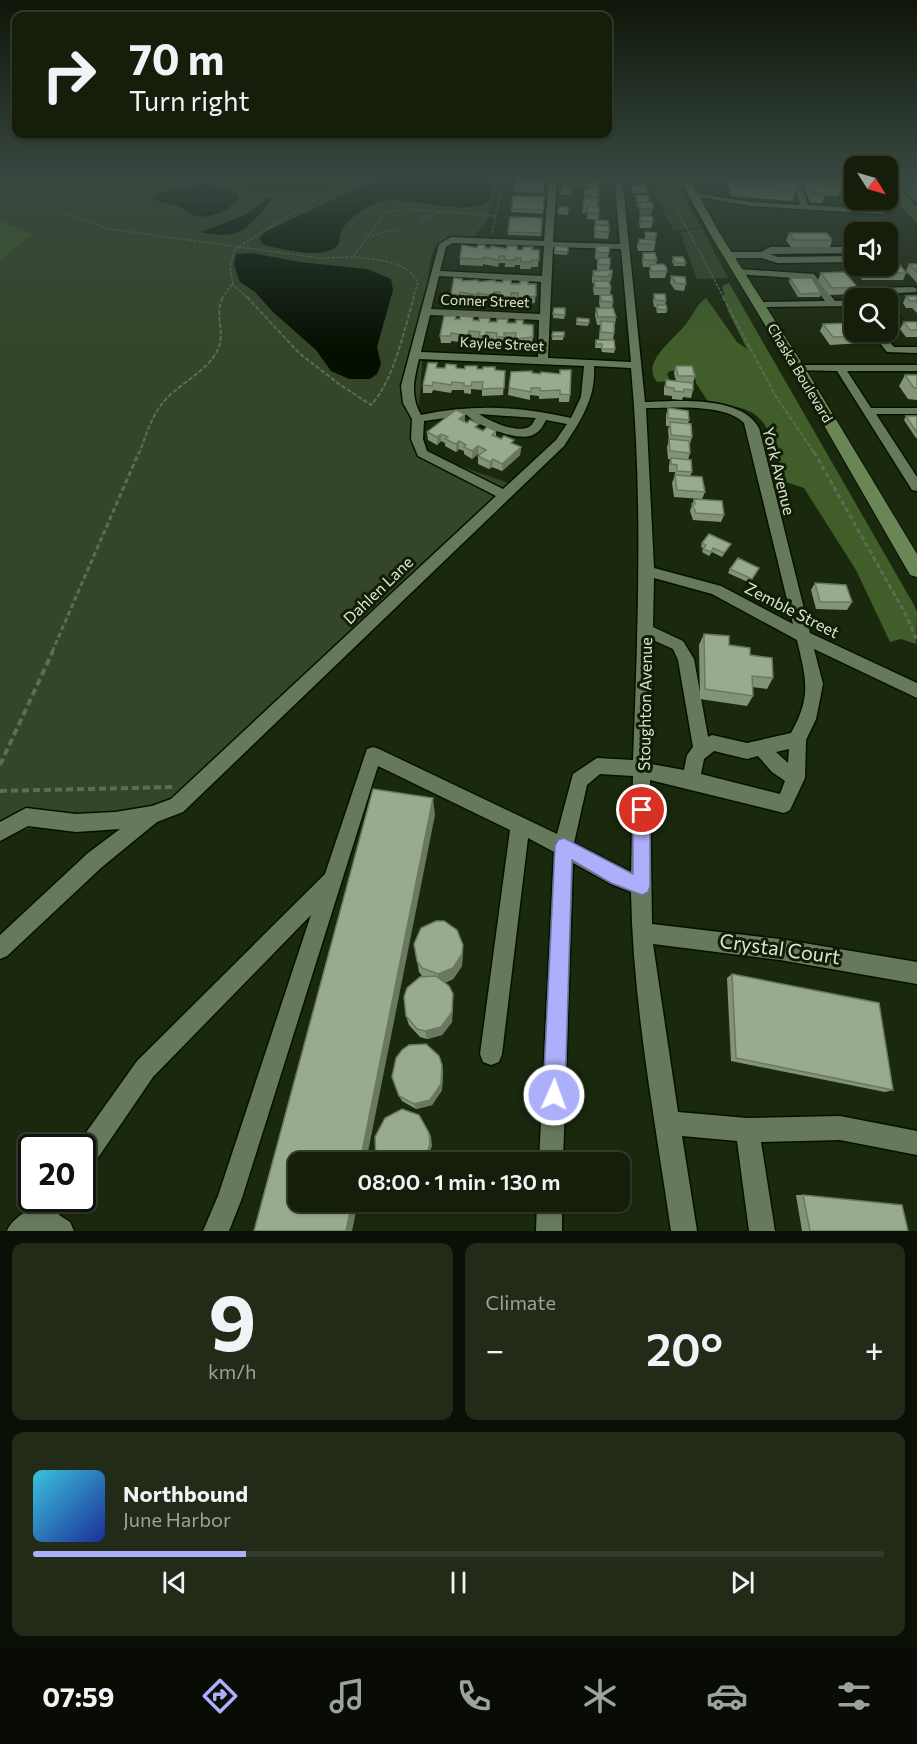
<!DOCTYPE html>
<meta charset="utf-8">
<style>
:root{--surface:#141e0a;--page:#212b18;--text:#f1f3f6;--muted:#9da29c;--line:#333c2b;--accent:#adaffb}
body{margin:0;font-family:Commissioner,sans-serif;background:var(--page);color:var(--text);height:100vh;display:flex;flex-direction:column;font-size:22px;white-space:nowrap}
*{box-sizing:border-box;margin:0}
p{font-size:20px;color:var(--muted)}
.icon{flex:none;width:33px;height:33px;fill:none;stroke:currentColor;stroke-width:2;stroke-linecap:round;stroke-linejoin:round}
.map{position:relative;height:1231px;overflow:hidden}
.sheet{display:flex;flex-direction:column;gap:12px;padding:12px;background:#0b1006;flex:1}
.sheet>*{flex:none}
.guide{position:absolute;left:12px;top:12px;width:600px;height:126px;border-radius:12px;box-shadow:0 2px 4px #0004,0 0 0 2px var(--line);background:#141e0a;color:var(--text);overflow:hidden}
.needle{width:39px;rotate:127deg}
.controls{position:absolute;left:844px;top:156px;display:grid;gap:12px}
.controls a{display:grid;place-items:center;width:54px;height:54px;border-radius:12px;background:var(--surface);box-shadow:0 2px 4px #0004,0 0 0 2px var(--line);font-size:30px}
.speed{position:absolute;left:18px;top:1134px;display:flex;gap:12px;font-size:30px;font-weight:700;text-align:center}
.speed>*{display:grid;place-content:center;width:78px;height:78px;border-radius:50%;background:var(--surface);box-shadow:0 2px 4px #0004,0 0 0 2px var(--line);line-height:1}
.speed .limit{border:3px solid #111;border-radius:9px;background:#fff;color:#111}
.pin{position:absolute;display:grid;place-items:center;width:51px;height:51px;color:#fff;margin:-26px;border:3px solid #fff;border-radius:50%;box-shadow:0 2px 6px #0007}
.me{position:absolute;width:66px;margin:-33px;rotate:2deg;stroke-linejoin:round;filter:drop-shadow(0 0 4px #0008)}
.turn{display:flex;align-items:center;gap:21px;height:126px;padding:0 18px;font-size:27px}
.turn .icon{width:78px;height:78px;stroke-width:2.5}
.turn b{display:block;font-size:42px;line-height:51px}
.big{font-size:45px;font-weight:600;line-height:1.1}
.sheet .tile{flex:1;display:flex;flex-direction:column;justify-content:center;gap:9px;min-width:0;padding:0 21px;border-radius:12px;background:var(--page)}
.sheet .dial{align-items:center;gap:0}
.dial b{font-size:78px;line-height:1}
.song{display:flex;align-items:center;gap:18px}
.cover{width:72px;height:72px;border-radius:9px;background:linear-gradient(135deg,hsl(190 70% 55%),hsl(230 70% 35%))}
.played{height:6px;border-radius:3px;background:linear-gradient(90deg,var(--accent) 25%,var(--line) 25%)}
.keys{display:flex;justify-content:space-around;direction:ltr}
.heat{display:flex;justify-content:space-between;align-items:center;font-size:33px;direction:ltr}
.sheet .tiles{flex:1;display:grid;gap:12px;grid-template-columns:1fr 1fr}
.tile:last-child{grid-column:span 2}
.trip{position:absolute;left:288px;top:1152px;width:342px;height:60px;border-radius:12px;background:var(--surface);box-shadow:0 2px 4px #0004,0 0 0 2px var(--line);font-weight:600;line-height:60px;text-align:center}
.tab-bar{display:flex;height:96px;justify-content:space-around;align-items:center;background:#080c04;color:var(--muted)}
.tab-bar .icon{width:42px;height:42px}
.tab-bar .active{color:var(--accent)}
.tab-bar b{font-size:27px;color:var(--text)}
.map>svg:first-child{display:block}
.green{fill:#344627}
.forest{fill:#415e2a}
.water{fill:#040f00}
.lines{fill:none;stroke-linecap:round;stroke-linejoin:round}
.stream{stroke:#040f00;stroke-width:2}
.minor-casing{stroke:#051100;stroke-width:3}
.major-casing{stroke:#051100;stroke-width:2}
.path-far3{stroke:#5f6c55;stroke-width:1.5;stroke-dasharray:3 1.5;stroke-linecap:butt}
.path-far2{stroke:#5f6c55;stroke-width:2;stroke-dasharray:4.5 2;stroke-linecap:butt}
.path-far1{stroke:#5f6c55;stroke-width:3;stroke-dasharray:5 3;stroke-linecap:butt}
.path{stroke:#5f6c55;stroke-width:4;stroke-dasharray:7 4;stroke-linecap:butt}
.minor{fill:#67795b;fill-rule:evenodd}
.major{fill:#698654;fill-rule:evenodd}
.wall{fill:#839378}
.shaded-wall{fill:#6a7862}
.building{fill:#98ab8c;stroke:#6a7862;stroke-width:1.5}
.route{fill:#adaffb;stroke:#7072a3;stroke-width:1.5}
.labels{text-anchor:middle;stroke-width:6;stroke-linejoin:round;paint-order:stroke}
.far-street-label{font-size:14px;fill:#dce6d6;stroke:#111e05}
.street-label{font-size:16px;fill:#dce6d6;stroke:#111e05}
.near-street-label{font-size:20px;fill:#dce6d6;stroke:#111e05}
</style>
<div class="map">
<svg width="917" height="1231" viewBox="0 0 917 1231">
<rect width="100%" height="100%" fill="#1a280e"/>
<!-- green -->
<path class="green" d="M24,176H192L268,192L330,188L357,176H499L486,221L473,238C450,237 436,237 430,261L418,419L422,453L514,485L152,815L0,832V257L33,234L0,221V186Z
M646,176H672L701,227L674,231Z
M702,228L728,278L697,279L680,232Z"/>
<!-- forest -->
<path class="forest" d="M557,176H587L588,185C575,189 571,189 557,185Z
M888,176H917V223L888,193Z
M0,221L34,234L0,260Z
M729,283L914,605L917,612L916,644L901,639L890,642L856,570L804,488L783,481C777,462 774,432 759,418C748,406 724,405 709,403L696,383L694,373L689,370L670,371L667,374L670,381L657,382C640,362 675,339 686,324C694,314 696,305 706,298L737,342L747,349L728,311L722,286Z"/>
<!-- water -->
<path class="water" d="M382,176H493L491,198C473,220 409,196 383,201C371,203 347,219 342,230C338,238 342,245 333,249C313,258 284,249 264,245L259,239L265,232Z
M205,183L236,193L238,198C231,211 210,219 196,216C189,215 186,209 180,207C170,203 161,204 152,198L163,191Z
M268,198H273C248,228 242,241 200,232L245,215Z
M251,253L300,262L367,269L391,279L393,290L377,347L381,364L377,374L370,379H349L331,371L316,350L273,312L255,292L240,282L234,265L236,254Z"/>
<g class="lines">
<!-- stream -->
<path class="stream" d="M888,176L917,205"/>
<!-- minor casing -->
<g class="minor-casing">
<path id="minor" d="M549,176H557L553,242L620,244L614,176H622L645,402C678,401 741,395 759,428L810,633L917,683V698L814,649L823,684L816,719L806,740L805,778L790,810L784,813L650,780L652,924L780,939L917,962V984L780,960L653,944L678,1112L747,1118L840,1116L917,1131V1155L840,1140L761,1142L775,1231H749L737,1141L682,1136L697,1231H671C655,1119 633,1006 631,892L611,884L573,863L563,1162H539L554,852L528,838L502,1054L499,1062L491,1065L483,1062L480,1054L510,830L378,766L242,1198L229,1231H203L218,1196L311,915L153,1077L91,1168L82,1171V1148H75L137,1061L325,874L367,749L373,747L379,749L557,834L573,774L597,758L633,760C638,629 643,499 631,368L594,366C596,398 581,420 564,446L183,812L157,822L102,867L7,956L0,959V935L88,853L120,829L76,832L28,826L0,841V822L26,808L76,814L115,812L152,806L171,799L496,496L418,456L411,439L412,419L403,403L401,386L439,244L451,237L544,241ZM453,243L544,246L542,276L440,271L446,247ZM553,247L621,249L631,362L548,358ZM439,276L541,282L540,314L431,309ZM430,315L539,320L538,357L421,352ZM419,359L584,366L581,397L571,418C521,406 472,404 421,415C410,395 414,380 419,359ZM646,408C672,408 725,403 744,423L793,624L721,586L654,568ZM479,414L536,418C533,422 532,427 526,428C514,432 489,421 479,414ZM467,415C476,426 516,440 530,436C539,433 542,428 546,420L567,424L556,440L503,489L427,451L423,439L424,421ZM654,578L712,594L797,640C806,679 812,696 791,733L747,743L712,735L708,737L694,659L683,641L653,627ZM653,640L673,649L678,660L693,747L687,755L684,770L651,764ZM789,749L788,763L776,752ZM714,751L747,759L758,756L772,772L785,781L780,794L701,774L704,759ZM600,774L633,776L631,872L574,843L587,785Z
M796,177L800,179L808,205L882,210L886,212L882,214L751,206L689,195L693,193L751,202L800,205L792,179Z
M770,247H855V253L770,254L778,257L855,256V262L777,263L762,258H728L724,255L728,252H761Z
M738,269L814,274L835,301L855,300V306L756,307L754,305L759,302L825,301L808,279L735,274V270Z
M913,287L917,289L916,292L882,294L884,298H876L871,291L876,288Z
M888,306L891,307L901,319L888,328V320L890,318Z
M871,332H881L894,347H917V353L887,352Z
M798,365H917V371H847L871,408H917V414H876L917,477V491L912,490L837,371L794,370V366Z
M40,1198H67L59,1215L70,1222L74,1231H7C13,1216 30,1212 40,1198Z
M537,1202H562V1231H536Z"/>
</g>
<!-- major casing -->
<g class="major-casing">
<path id="major" d="M678,176H688L720,234L805,368L917,554V577L910,575L791,368L710,234Z"/>
</g>
<!-- path-far3 -->
<path class="path-far3" d="M0,176L66,214L109,229L319,258L353,257L386,211L426,210L495,216
M296,176L298,195
M659,176L724,298
M888,187L917,211
M421,220L441,212
M492,233L504,176
M367,237L398,229
M354,257C376,260 407,260 418,283L413,298
M232,284L248,298
M222,298L233,283L230,266L235,249L314,200L224,176"/>
<!-- path-far2 -->
<path class="path-far2" d="M247,297L299,353L339,384L371,405C394,380 404,330 414,297
M723,297L775,395L815,454
M139,454C146,435 152,414 166,399C182,382 206,372 217,351C227,334 213,314 223,297"/>
<!-- path-far1 -->
<path class="path-far1" d="M814,452L905,613L917,640
M52,652L139,452"/>
<!-- path -->
<path class="path" d="M0,765L53,651
M0,791L172,787"/>
<!-- minor -->
<use href="#minor" class="minor"/>
<!-- major -->
<use href="#major" class="major"/>
</g>
<!-- wall -->
<path class="wall" d="M592,176H600L597,199H599L597,207L599,213L598,220L587,219V211L586,210V213H582L585,189H588V183H591Z
M631,176H642V181H631Z
M726,176H792L797,188L792,201L731,196L726,178Z
M804,176H837L842,186L838,196L825,195L822,203L810,202L802,183Z
M516,177L544,178L543,193L514,192Z
M632,185L647,190V193H633L632,188Z
M562,188L572,189L571,195H561Z
M636,195L649,202L653,208L651,214L640,215L639,207L637,206L636,198Z
M513,196L543,210V214L511,212Z
M559,207H568V215L558,214Z
M640,216L653,221L651,228H640L639,222Z
M510,217L542,218L541,236L508,235Z
M595,220L608,221L609,232L608,239L594,238Z
M645,232L656,237L655,240H645Z
M789,233L832,240L830,247H791L786,240Z
M639,239L655,244L654,251H638L637,246Z
M555,246L568,247L567,255L554,254Z
M596,246H610L608,258L610,265L609,270L612,274L611,281H609L611,288L610,295L613,302L612,308L616,317L613,340L599,339L600,325H597L595,315L596,308H600L599,302L600,295H594L593,288L594,283H592V278L593,271H597V259H595Z
M477,248L539,250L538,267H531V269H520V265H515V267H505V263H499L498,267L483,264V266L460,265V258Z
M643,253L657,260L656,265L667,271L665,278H650L649,272L650,267H643L642,260Z
M673,257L686,263L685,266H674L672,261Z
M909,264H917V283L906,271Z
M860,266L906,273L903,280H862L857,272Z
M821,273L857,287L854,294L829,295L818,280Z
M671,276L686,284L684,291L675,290L670,283Z
M790,278L821,293L820,297H798L789,282Z
M462,281L536,284L535,303L517,305V300H511V304L499,303L500,299H494L493,303L477,300V302L460,299L459,302L451,301V294Z
M654,294L666,301L665,305L667,310L666,313H657L656,307H654L653,301Z
M906,296H917V313L912,308H906L903,303Z
M554,308L565,315L564,319L553,318Z
M577,318L589,319L588,326L576,325Z
M456,319L523,324L533,337L532,344L515,346V341L503,340V344H497V340L486,339V343H479V339H469L468,343L451,341V343H441L440,336Z
M904,322H917V337H906L900,329Z
M823,324L866,336L863,343L830,345L820,331Z
M553,332H564L563,340H552Z
M596,340L615,349L614,353L602,352L601,348H595Z
M437,363V368L505,371L503,395L482,396V390L471,389V394L464,393V390H452L451,393L433,390L432,393H423V385Z
M676,366L695,376L693,383V390L691,398L683,397L682,400L672,399V396L664,395V388L666,380L676,381L674,373Z
M511,372L532,373L570,395L569,402H559V398L539,399V396L530,395V400L508,395Z
M905,375H917V400L908,399L899,386Z
M668,408L689,420L688,424L692,437L690,444V453L688,460L692,472L690,476L705,492L702,499L674,497L672,483L675,475V472H669V466L670,459H668L667,447L669,440L668,430L669,426H666V415Z
M906,416H917V438H916L904,420Z
M465,422L483,431H496V436L521,447L520,455L502,471L492,467L489,469L478,464V456L480,455L478,454L472,459L464,454V451L459,449L456,452L445,446V443L441,441L437,445L428,440L427,432Z
M694,499L724,515L721,522L693,520L690,511Z
M702,543L731,544L722,557L712,552L709,556L702,552L704,548L701,547Z
M759,568L750,583L728,573L730,569Z
M815,583L852,602L847,610L816,609L811,590Z
M704,634L750,655L773,678L767,689L752,687L753,696L747,706L700,699L699,645Z
M414,944L463,945L462,966L453,979L445,983L453,1004L452,1022L442,1035L427,1039L420,1037L409,1025L406,1016L422,976L419,972Z
M732,974L893,1090L885,1092L731,1061L727,978Z
M442,1065L443,1071L442,1090L432,1105L416,1109L402,1101L399,1096Z
M796,1195H803L908,1231H802Z"/>
<!-- shaded-wall -->
<path class="shaded-wall" d="M653,208L651,214L640,215L641,209Z
M465,414V422L459,419Z
M441,434V441L437,445V437Z
M459,441V449L456,452V444Z
M478,446V454L472,459V451Z
M521,447L520,455L502,471V464Z
M493,459L492,467L489,469L490,462Z
M433,798L435,815L366,1162H360Z
M463,945L462,966L453,979L439,985L438,974Z
M453,994L452,1022L442,1035L427,1039L425,1031Z
M442,1065L443,1071L442,1090L432,1105L416,1109L414,1104Z
M429,1133L431,1136L432,1146L426,1162H424Z
M352,1202H358L352,1231H346Z"/>
<!-- building -->
<path class="building" d="M632,176H642L643,178L632,177Z
M732,176H792L797,188L734,184Z
M806,176H837L842,186L823,185L825,193H814Z
M516,177L544,178L543,189L514,188Z
M591,180L599,181L598,197L585,195V189H589L588,183H591Z
M632,185H646L647,190H633Z
M562,188L572,189V192H561Z
M636,195H648L649,202H639L640,203H638Z
M513,196L544,197L543,210L512,209Z
M584,198L599,199L596,207L588,206V207H586V210H583Z
M639,202L652,203L653,208L641,209Z
M588,206L599,207V213H587Z
M559,207H568V211H558Z
M640,216H652L653,221H641Z
M510,217L542,218L541,233L508,232Z
M595,220L608,221V225L596,224Z
M595,225L609,226V232L595,231Z
M645,232L656,233V237L646,236Z
M789,233H827L832,240H794Z
M639,239L655,240V244H640Z
M462,245L477,248L478,245H485V248H491V246L507,249V246H517V250H523V247H533L532,250H539V260H531V262H521V258H515V260H505V256H499V260L484,257L483,259L460,258Z
M555,246L568,247V252L555,251Z
M596,246H610L609,253L596,252Z
M643,253H655L657,260H644Z
M673,257H683L686,263H675Z
M598,258H610V265L598,264Z
M662,264L666,266L667,271H651L650,265Z
M909,264H917V272Z
M900,265L906,273H866L860,266Z
M612,270V274H609V277L594,276L593,271Z
M845,272L857,287L832,288L821,273Z
M671,276L685,277L686,284L676,283Z
M454,278L462,279V281L478,280V282L495,280V282H503V280H511V284H520V281H528V284H536V296L518,298V293H511V297L500,296V292H494V296L477,293V295L460,292L459,295L451,294Z
M790,278H812L821,293L800,294Z
M594,281H609L611,288H595Z
M654,294H665L666,301L655,300Z
M600,295H612L613,302L601,301Z
M906,296H917V302L916,301H910Z
M657,305H666L667,310L658,309Z
M554,308H565V315L553,314Z
M596,308H613L616,317H598Z
M444,316H456L455,319H460V316L473,317V320L479,321V318H490L489,322H497V319H508L507,323H516V320H523V324L533,325V337L515,339L516,333H504V337H497V333L486,332V336H479L480,332L469,331L468,336L451,333V336H440Z
M577,318L589,319V323L577,322Z
M601,321L614,322V333L601,332Z
M904,322H917V330H910Z
M855,323V332H863L866,336L833,337L823,324Z
M553,332H564V336H552Z
M596,340H614L615,349H602V344H596Z
M428,363H437L436,368H445L446,364L456,365V368L465,369V366H477V369H483V367H495V370L505,371L504,388L482,389L483,382H472L471,386H464V383L452,382L451,385L433,382L432,386L423,385Z
M676,366H692L695,376H678Z
M560,370H571L570,395L560,394V390L540,391V388H531V392L509,388L511,372L532,371V373L541,374V372L560,374Z
M905,375H917V388H914Z
M666,380L693,383V390L684,389V392L674,391V388L666,387Z
M668,408L688,411L689,420L668,418Z
M456,410L465,414L459,419L467,423L470,420L479,424L475,427L483,431L487,427L496,431L492,435L501,439L504,436L514,440L511,443L521,447L502,464L493,459L490,462L478,456L486,450L478,446L472,451L464,447L466,445L459,441L456,444L445,439L448,437L441,434L437,437L427,432Z
M906,416H917V433Z
M670,422L691,424L692,437L671,435Z
M669,439L689,441L690,453L670,451Z
M671,458L691,460L692,472L677,471V465L671,464Z
M675,475L702,477L705,492L677,490Z
M694,499L722,501L724,515L696,513L692,504H695Z
M709,534L731,544L724,553L713,548L711,552L703,549L706,545L702,543Z
M738,558L759,568L752,579L730,569Z
M815,583L846,585L852,602H820Z
M704,634L729,636V645L750,648V655L772,658L773,678L752,676L753,696L705,689Z
M373,789L433,798L360,1162H298V1202H352L346,1231H254Z
M436,921H444L457,930L463,945L462,954L453,968L438,974L422,968L417,961L414,944L421,928Z
M732,974L879,1003L893,1090L736,1058Z
M436,976L449,986L453,994L452,1012L441,1027L425,1031L417,1029L406,1016L404,997L407,988L420,977Z
M426,1044L439,1056L442,1065L441,1084L430,1100L414,1104L399,1096L392,1077L396,1058L402,1050L409,1045Z
M402,1109L419,1115L429,1133L430,1144L424,1162H378L376,1160L375,1137L385,1118Z
M803,1195L902,1205L908,1231H810Z"/>
<!-- sky -->
<linearGradient id="sky" x2="0" y2="1"><stop stop-color="#0e1608"/><stop offset="0.51" stop-color="#384841"/><stop offset="1" stop-color="#384841" stop-opacity="0"/></linearGradient>
<rect width="917" height="348" fill="url(#sky)"/>
<!-- route -->
<path class="route" d="M642,802L647,805L650,810V886L648,892L642,895L611,883L572,860L565,1095L561,1102L554,1105L546,1102L543,1095L555,846L558,840L564,838L633,874V810L636,805Z"/>
<g class="labels">
<!-- far-street labels -->
<g class="far-street-label">
<text transform="translate(485 301) rotate(2)" y="5">Conner Street</text>
<text transform="translate(502 344) rotate(3)" y="5">Kaylee Street</text>
<text transform="translate(800 373) rotate(59)" y="5">Chaska Boulevard</text>
</g>
<!-- street labels -->
<g class="street-label">
<text transform="translate(779 471) rotate(76)" y="6">York Avenue</text>
<text transform="translate(378 590) rotate(-44)" y="6">Dahlen Lane</text>
<text transform="translate(792 610) rotate(27)" y="6">Zemble Street</text>
<text transform="translate(645 704) rotate(-89)" y="6">Stoughton Avenue</text>
</g>
<!-- near-street labels -->
<g class="near-street-label">
<text transform="translate(780 949) rotate(8)" y="7">Crystal Court</text>
</g>
</g>
</svg>
<div class="controls">
<a><svg class="needle" viewBox="-14 -14 28 28"><path d="M0-13l5 13h-10z" fill="#e53935"/><path d="M0 13l5-13h-10z" fill="#9da29c"/></svg></a>
<a><svg class="icon" aria-label="sound" viewBox="0 0 24 24"><path d="M4 9h4l5-4v14l-5-4H4zM17 9q2 3 0 6"/></svg></a>
<a><svg class="icon" aria-label="search" viewBox="0 0 24 24"><circle cx="10" cy="10" r="6"/><path d="M15 15l6 6"/></svg></a>
</div>
<div class="speed"><div class="limit">20</div></div>
<div class="pin" style="left:642px;top:810px;background:#d93025"><svg class="icon" aria-label="arrive" viewBox="0 0 24 24"><path d="M6 21V4h12l-3 4 3 4H6"/></svg></div>
<svg class="me" style="left:554px;top:1095px" viewBox="-20 -20 40 40"><circle r="17" fill="#adaffb" stroke="#fff" stroke-width="3"/><path d="M0-11L8 9 0 5-8 9z" fill="#fff"/></svg>
<div class="trip">08:00 · 1 min · 130 m</div>
<div class="guide">
<div class="turn"><svg class="icon" aria-label="right" viewBox="0 0 24 24"><path d="M7 20v-9h11M14 6l5 5-5 5"/></svg><div><b>70 m</b>Turn right</div></div>
</div>
</div>
<section class="sheet">
<div class="tiles">
<div class="tile dial"><b>9</b><p>km/h</p></div>
<div class="tile"><p>Climate</p>
<div class="heat"><a>−</a><b class="big">20°</b><a>+</a></div>
</div>
<div class="tile">
<div class="song"><i class="cover"></i><div><b>Northbound</b><p>June Harbor</p></div></div>
<div class="played"></div>
<div class="keys"><svg class="icon" aria-label="previous" viewBox="0 0 24 24"><path d="M18 5L8 12l10 7zM5 5v14"/></svg><svg class="icon" aria-label="pause" viewBox="0 0 24 24"><path d="M8 5v14M16 5v14"/></svg><svg class="icon" aria-label="next" viewBox="0 0 24 24"><path d="M6 5l10 7-10 7zM19 5v14"/></svg></div>
</div>
</div>
</section>
<nav class="tab-bar">
<b>07:59</b>
<svg class="icon active" aria-label="directions" viewBox="0 0 24 24"><path d="M12 3l9 9-9 9-9-9zM9 14v-3h6M13 9l2 2-2 2"/></svg>
<svg class="icon" aria-label="music" viewBox="0 0 24 24"><path d="M9 18V5l10-2v13"/><circle cx="6" cy="18" r="3"/><circle cx="16" cy="16" r="3"/></svg>
<svg class="icon" aria-label="phone" viewBox="0 0 24 24"><path d="M5 4h4l2 5-3 2q2 4 5 5l2-3 5 2v4C11 20 4 13 5 4z"/></svg>
<svg class="icon" aria-label="climate" viewBox="0 0 24 24"><path d="M12 3v18M4 7l16 10M4 17L20 7"/></svg>
<svg class="icon" aria-label="car" viewBox="0 0 24 24"><path d="M5 17H2v-5l4-1 3-4h7l3 4 3 1v5h-3M9 17h6M6 11h13"/><circle cx="7" cy="17" r="2"/><circle cx="17" cy="17" r="2"/></svg>
<svg class="icon" aria-label="filters" viewBox="0 0 24 24"><path d="M4 7h16M4 17h16"/><circle cx="9" cy="7" r="2"/><circle cx="15" cy="17" r="2"/></svg>
</nav>
